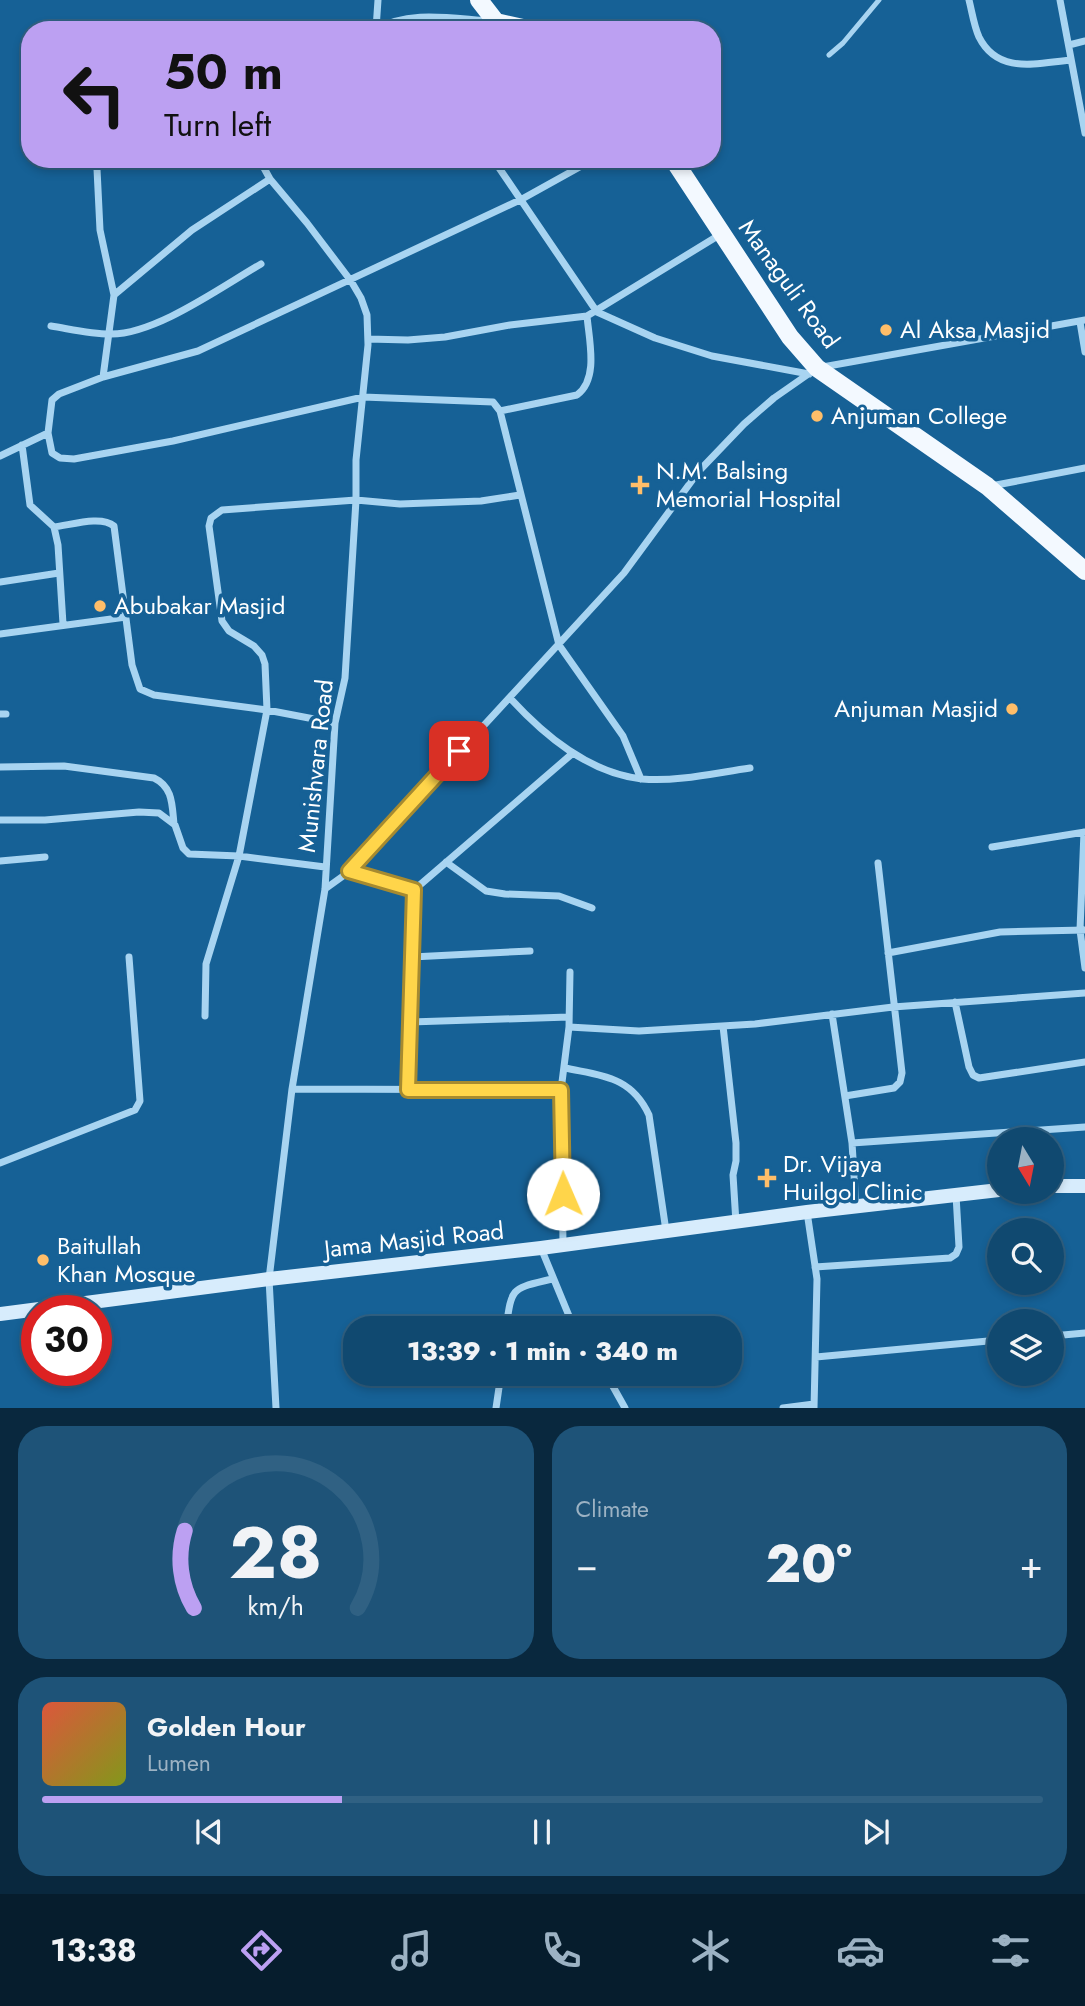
<!DOCTYPE html>
<meta charset="utf-8">
<style>
:root{--surface:#104970;--page:#1e5378;--text:#f1f3f6;--muted:#9cb2c3;--line:#306183;--accent:#bca0f2}
body{margin:0;font-family:Jost,sans-serif;background:var(--page);color:var(--text);height:100vh;display:flex;flex-direction:column;font-size:26px;white-space:nowrap}
*{box-sizing:border-box;margin:0}
p{font-size:23px;color:var(--muted)}
.icon{flex:none;width:38px;height:38px;fill:none;stroke:currentColor;stroke-width:2;stroke-linecap:round;stroke-linejoin:round}
.map{position:relative;height:1408px;overflow:hidden}
.panel{display:flex;flex-direction:column;gap:18px;padding:18px;background:#09283e;flex:1}
.panel>*{flex:none}
.hud{position:absolute;left:21px;top:21px;width:700px;height:147px;border-radius:28px;box-shadow:0 4px 10px #0003,0 0 0 2px var(--line);background:#bca0f2;color:#111;overflow:hidden}
.needle{width:46px;rotate:170deg}
.fabs{position:absolute;left:987px;top:1127px;display:grid;gap:14px}
.fabs a{display:grid;place-items:center;width:77px;height:77px;border-radius:50%;background:var(--surface);box-shadow:0 4px 10px #0003,0 0 0 2px var(--line);font-size:35px}
.speed{position:absolute;left:21px;top:1295px;display:flex;gap:14px;font-size:35px;font-weight:700;text-align:center}
.speed>*{display:grid;place-content:center;width:91px;height:91px;border-radius:50%;background:var(--surface);box-shadow:0 4px 10px #0003,0 0 0 2px var(--line);line-height:1}
.speed .limit{border:10px solid #d22;background:#fff;color:#111}
.pin{position:absolute;display:grid;place-items:center;width:60px;height:60px;color:#fff;margin:-30px;border-radius:14px;box-shadow:0 4px 10px #0006}
.me{position:absolute;width:77px;margin:-38px;rotate:359deg;stroke-linejoin:round;filter:drop-shadow(0 0 5px #0008)}
.turn{display:flex;align-items:center;gap:24px;height:147px;padding:0 28px;font-size:32px}
.turn .icon{width:91px;height:91px;stroke-width:2.5}
.turn b{display:block;font-size:49px;line-height:60px}
.big{font-size:52px;font-weight:800;line-height:1.1}
.panel .widget{flex:1;display:flex;flex-direction:column;justify-content:center;gap:10px;min-width:0;padding:0 24px;border-radius:28px;background:var(--page)}
.panel .dial{align-items:center;gap:0}
.dial svg{height:182px;overflow:visible;fill:none;stroke:var(--line);stroke-width:7;stroke-linecap:round;text-anchor:middle}
.dial text{fill:var(--text);stroke:none}
.song{display:flex;align-items:center;gap:21px}
.cover{width:84px;height:84px;border-radius:10px;background:linear-gradient(135deg,hsl(10 70% 55%),hsl(70 70% 35%))}
.played{height:7px;border-radius:4px;background:linear-gradient(90deg,var(--accent) 30%,var(--line) 30%)}
.keys{display:flex;justify-content:space-around;direction:ltr}
.heat{display:flex;justify-content:space-between;align-items:center;font-size:38px;direction:ltr}
.panel .tiles{flex:1;display:grid;gap:18px;grid-template-columns:1fr 1fr}
.widget:last-child{grid-column:span 2}
.trip{position:absolute;left:343px;top:1316px;width:399px;height:70px;border-radius:28px;background:var(--surface);box-shadow:0 4px 10px #0003,0 0 0 2px var(--line);font-weight:800;line-height:70px;text-align:center}
.tab-bar{display:flex;height:112px;justify-content:space-around;align-items:center;background:#061d2d;color:var(--muted)}
.tab-bar .icon{width:49px;height:49px}
.tab-bar .active{color:var(--accent)}
.tab-bar b{font-size:32px;color:var(--text)}
.map>svg:first-child{display:block}
.lines{fill:none;stroke-linecap:round;stroke-linejoin:round}
.lane{stroke:#a8d4f1;stroke-width:5}
.street{stroke:#a8d4f1;stroke-width:7}
.secondary{stroke:#d7ecfc;stroke-width:14}
.primary{stroke:#f3f9ff;stroke-width:18}
.route-casing{stroke:#a68a30;stroke-width:18}
.route{stroke:#ffd54a;stroke-width:12}
.poi-dot{fill:#ffbe69;stroke:#166196;stroke-width:2.5}
.labels{text-anchor:middle;stroke-width:7;stroke-linejoin:round;paint-order:stroke}
.street-label{font-size:24px;fill:#fff;stroke:#166196}
.poi-label{font-size:24px;fill:#fff;stroke:#166196;text-anchor:start}
</style>
<div class="map">
<svg width="1085" height="1408" viewBox="0 0 1085 1408">
<rect width="100%" height="100%" fill="#166196"/>
<g class="lines">
<!-- lane -->
<path class="lane" d="M829,55L843,43L879,0"/>
<!-- street -->
<path class="street" d="M969,0C972,12 974,26 979,37C998,75 1037,63 1071,60
M1060,0L1085,133
M376,29L378,0
M375,30C409,9 454,19 492,21
M1069,45L1085,41
M259,159L270,179L307,223L351,281L361,298L367,315L368,345L356,460V500L345,678L335,723L325,889L292,1089L269,1279L276,1408
M493,159L597,312L655,338L712,356L809,374
M378,165L392,159
M97,169L100,230L114,295
M1080,322L1085,352
M51,326C70,329 90,334 110,334C155,335 221,287 261,264
M368,339L408,340L445,337L510,325L587,316L721,234
M103,377L114,295L192,230L270,179
M500,411L577,395C599,379 589,340 587,316
M48,433L52,453L60,458L74,459L173,441L363,397L493,402L500,411L559,645L623,736L641,779
M22,445L30,505L54,527L58,545L63,624
M0,456L48,433L52,400L59,394L103,377L198,351L522,199L594,159
M991,486L1085,468
M54,527C71,525 101,515 114,526L132,665L140,689L154,695L267,710L335,723
M0,582L59,573
M0,634L126,617
M510,698C545,736 589,773 642,779C677,782 715,773 750,768
M0,714H6
M0,767L64,766L154,778C173,787 172,805 174,824
M0,820H45L139,812L159,813L175,825L183,848L189,854L239,856L325,867
M1084,832L1080,930L1085,968
M992,847L1085,832
M0,861L45,857
M446,862L486,891L505,894L559,896L592,908
M350,871L414,890L408,1090
M325,889L350,871L624,573L699,471L744,424L774,398L817,368L1085,320
M414,890L573,753
M888,953L1000,932L1085,930
M412,957L530,951
M955,1002L969,1067L973,1075L979,1078L1085,1062
M832,1014L852,1143L856,1206
M205,1016L206,964L239,856L267,710L265,664L262,655L254,646L229,631L222,621L209,526L211,518L222,510L356,500L400,504L481,501L520,495
M410,1022L569,1017
M723,1026L736,1143V1161L733,1175L736,1223
M569,1027L639,1031L755,1024L893,1007L1085,993
M565,1068C602,1076 631,1076 649,1115L666,1231
M292,1089L561,1090
M845,1096L894,1088L900,1082L902,1073L878,863
M852,1143L1085,1127
M0,1163L135,1110L140,1101L129,957
M807,1212L817,1279L814,1408
M563,1244L561,1090L569,1027L570,972
M541,1248L574,1328
M815,1267L950,1258L956,1254L959,1247L956,1195
M506,1328C512,1286 511,1289 552,1279
M1052,1336L1085,1333
M816,1357L999,1340
M606,1374L625,1408
M496,1408L501,1374
M783,1408L814,1404"/>
<!-- secondary -->
<path class="secondary" d="M1052,1186H1085
M0,1314L269,1279L541,1248L807,1212L999,1190"/>
<!-- primary -->
<path class="primary" d="M479,0L496,22L532,30
M673,159L790,337L817,368L987,486L1085,571"/>
</g>
<g class="lines">
<!-- route casing -->
<g class="route-casing">
<path id="route" d="M459,751L349,871L414,890L408,1090H561L563,1194"/>
</g>
<!-- route -->
<use href="#route" class="route"/>
</g>
<!-- markers -->
<g class="poi-dot">
<circle cx="886" cy="330" r="7"/>
<circle cx="817" cy="416" r="7"/>
<path d="M636.5 474.5h7v7h7v7h-7v7h-7v-7h-7v-7h7z"/>
<circle cx="100" cy="606" r="7"/>
<circle cx="1012" cy="709" r="7"/>
<path d="M763.5 1167.5h7v7h7v7h-7v7h-7v-7h-7v-7h7z"/>
<circle cx="43" cy="1260" r="7"/>
</g>
<g class="labels">
<!-- street labels -->
<g class="street-label">
<text transform="translate(789 284) rotate(54)" y="8">Managuli Road</text>
<text transform="translate(316 766) rotate(-84)" y="8">Munishvara Road</text>
<text transform="translate(414 1240) rotate(-6)" y="8">Jama Masjid Road</text>
</g>
<!-- poi labels -->
<g class="poi-label">
<text x="900" y="338">Al Aksa Masjid</text>
<text x="831" y="424">Anjuman College</text>
<text x="656" y="479">N.M. Balsing<tspan x="656" dy="28">Memorial Hospital</tspan></text>
<text x="114" y="614">Abubakar Masjid</text>
<text x="998" y="717" text-anchor="end">Anjuman Masjid</text>
<text x="783" y="1172">Dr. Vijaya<tspan x="783" dy="28">Huilgol Clinic</tspan></text>
<text x="57" y="1254">Baitullah<tspan x="57" dy="28">Khan Mosque</tspan></text>
</g>
</g>
</svg>
<div class="fabs">
<a><svg class="needle" viewBox="-14 -14 28 28"><path d="M0-13l5 13h-10z" fill="#e53935"/><path d="M0 13l5-13h-10z" fill="#9cb2c3"/></svg></a>
<a><svg class="icon" aria-label="search" viewBox="0 0 24 24"><circle cx="10" cy="10" r="6"/><path d="M15 15l6 6"/></svg></a>
<a><svg class="icon" aria-label="layers" viewBox="0 0 24 24"><path d="M12 4l9 5-9 5-9-5zM3 14l9 5 9-5"/></svg></a>
</div>
<div class="speed"><div class="limit">30</div></div>
<div class="pin" style="left:459px;top:751px;background:#d93025"><svg class="icon" aria-label="arrive" viewBox="0 0 24 24"><path d="M6 21V4h12l-3 4 3 4H6"/></svg></div>
<svg class="me" style="left:563px;top:1194px" viewBox="-20 -20 40 40"><circle r="19" fill="#fff"/><path d="M0-13L10 11 0 6-10 11z" fill="#ffd54a"/></svg>
<div class="trip">13:39 · 1 min · 340 m</div>
<div class="hud">
<div class="turn"><svg class="icon" aria-label="left" viewBox="0 0 24 24"><path d="M17 20v-9H6M10 6l-5 5 5 5"/></svg><div><b>50 m</b>Turn left</div></div>
</div>
</div>
<section class="panel">
<div class="tiles">
<div class="widget dial"><svg viewBox="0 0 100 80">
<path d="M14 69A42 42 0 1 1 86 69"/>
<path d="M14 69A42 42 0 0 1 10 35" stroke="#bca0f2"/>
<text x="50" y="56" font-size="32" font-weight="700">28</text>
<text x="50" y="72" font-size="11">km/h</text>
</svg></div>
<div class="widget"><p>Climate</p>
<div class="heat"><a>−</a><b class="big">20°</b><a>+</a></div>
</div>
<div class="widget">
<div class="song"><i class="cover"></i><div><b>Golden Hour</b><p>Lumen</p></div></div>
<div class="played"></div>
<div class="keys"><svg class="icon" aria-label="previous" viewBox="0 0 24 24"><path d="M18 5L8 12l10 7zM5 5v14"/></svg><svg class="icon" aria-label="pause" viewBox="0 0 24 24"><path d="M8 5v14M16 5v14"/></svg><svg class="icon" aria-label="next" viewBox="0 0 24 24"><path d="M6 5l10 7-10 7zM19 5v14"/></svg></div>
</div>
</div>
</section>
<nav class="tab-bar">
<b>13:38</b>
<svg class="icon active" aria-label="directions" viewBox="0 0 24 24"><path d="M12 3l9 9-9 9-9-9zM9 14v-3h6M13 9l2 2-2 2"/></svg>
<svg class="icon" aria-label="music" viewBox="0 0 24 24"><path d="M9 18V5l10-2v13"/><circle cx="6" cy="18" r="3"/><circle cx="16" cy="16" r="3"/></svg>
<svg class="icon" aria-label="phone" viewBox="0 0 24 24"><path d="M5 4h4l2 5-3 2q2 4 5 5l2-3 5 2v4C11 20 4 13 5 4z"/></svg>
<svg class="icon" aria-label="climate" viewBox="0 0 24 24"><path d="M12 3v18M4 7l16 10M4 17L20 7"/></svg>
<svg class="icon" aria-label="car" viewBox="0 0 24 24"><path d="M5 17H2v-5l4-1 3-4h7l3 4 3 1v5h-3M9 17h6M6 11h13"/><circle cx="7" cy="17" r="2"/><circle cx="17" cy="17" r="2"/></svg>
<svg class="icon" aria-label="filters" viewBox="0 0 24 24"><path d="M4 7h16M4 17h16"/><circle cx="9" cy="7" r="2"/><circle cx="15" cy="17" r="2"/></svg>
</nav>
